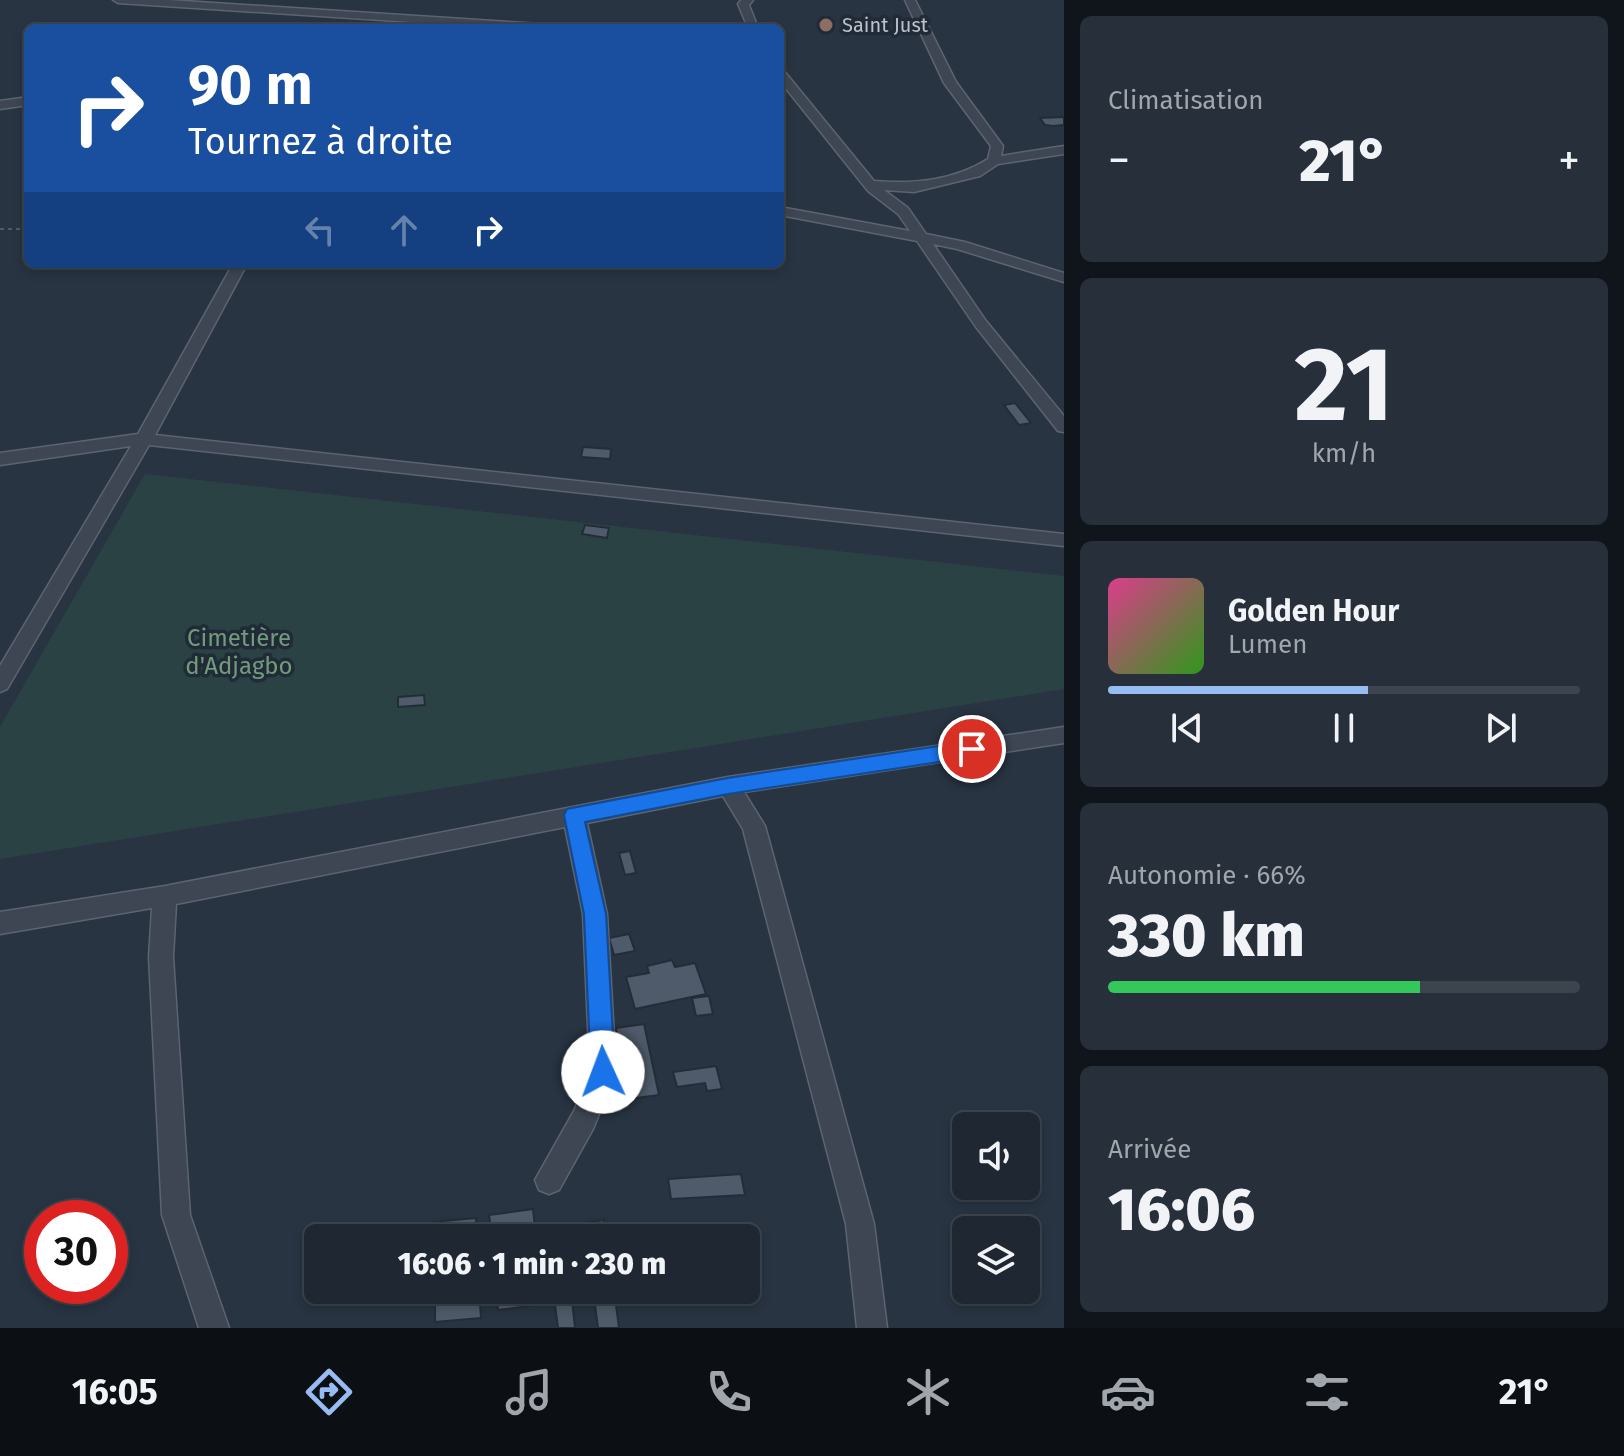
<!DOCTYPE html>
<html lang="fr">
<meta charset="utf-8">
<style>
:root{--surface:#1e2732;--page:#262f3a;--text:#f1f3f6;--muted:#a1a5ac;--line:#3c444d;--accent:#97bcf3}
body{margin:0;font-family:"Fira Sans",sans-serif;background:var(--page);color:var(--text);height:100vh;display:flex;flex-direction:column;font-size:30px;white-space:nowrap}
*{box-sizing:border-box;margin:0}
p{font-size:26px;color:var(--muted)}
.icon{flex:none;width:44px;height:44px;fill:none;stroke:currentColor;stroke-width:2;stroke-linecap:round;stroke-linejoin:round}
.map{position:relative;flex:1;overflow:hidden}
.side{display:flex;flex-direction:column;gap:16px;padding:16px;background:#10151c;width:560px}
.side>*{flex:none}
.top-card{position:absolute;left:24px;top:24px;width:760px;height:244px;border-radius:12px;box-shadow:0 4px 12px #0003,0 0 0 2px var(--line);background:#1a4fa0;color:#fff;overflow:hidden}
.controls{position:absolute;left:952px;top:1112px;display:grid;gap:16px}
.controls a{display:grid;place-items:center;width:88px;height:88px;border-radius:12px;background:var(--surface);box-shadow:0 4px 12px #0003,0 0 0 2px var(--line);font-size:40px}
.speed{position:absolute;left:24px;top:1200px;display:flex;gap:16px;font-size:40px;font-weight:700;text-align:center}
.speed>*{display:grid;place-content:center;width:104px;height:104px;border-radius:50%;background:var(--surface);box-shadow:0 4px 12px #0003,0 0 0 2px var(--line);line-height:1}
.speed .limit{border:12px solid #d22;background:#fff;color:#111}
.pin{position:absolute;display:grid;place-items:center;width:68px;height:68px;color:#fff;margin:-34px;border:4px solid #fff;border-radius:50%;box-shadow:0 2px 8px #0007}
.me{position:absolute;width:88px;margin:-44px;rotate:358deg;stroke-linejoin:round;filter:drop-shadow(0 0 6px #0008)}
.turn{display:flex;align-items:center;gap:28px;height:168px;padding:0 32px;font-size:36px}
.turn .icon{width:104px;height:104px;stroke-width:2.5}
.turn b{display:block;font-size:56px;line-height:68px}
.lanes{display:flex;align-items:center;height:76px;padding:0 32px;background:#0003;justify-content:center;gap:40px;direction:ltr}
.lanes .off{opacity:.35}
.big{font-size:60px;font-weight:800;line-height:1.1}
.side .card{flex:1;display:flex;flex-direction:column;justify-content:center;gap:12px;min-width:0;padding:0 28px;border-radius:12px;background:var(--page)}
.side .dial{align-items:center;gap:0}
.dial b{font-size:104px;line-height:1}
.song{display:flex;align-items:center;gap:24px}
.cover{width:96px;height:96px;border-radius:12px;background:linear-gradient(135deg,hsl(330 70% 55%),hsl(110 70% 35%))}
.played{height:8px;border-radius:4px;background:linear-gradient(90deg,var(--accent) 55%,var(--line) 55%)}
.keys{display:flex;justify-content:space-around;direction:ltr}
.heat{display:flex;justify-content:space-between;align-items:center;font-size:44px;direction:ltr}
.charge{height:12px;border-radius:6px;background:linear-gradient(90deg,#34c759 66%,var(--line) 0)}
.trip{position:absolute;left:304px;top:1224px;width:456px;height:80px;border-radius:12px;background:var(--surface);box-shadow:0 4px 12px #0003,0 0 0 2px var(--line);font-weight:800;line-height:80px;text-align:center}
.tabs{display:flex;height:128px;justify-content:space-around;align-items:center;background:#0c1014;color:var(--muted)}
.tabs .icon{width:56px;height:56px}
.tabs .selected{color:var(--accent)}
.tabs b{font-size:36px;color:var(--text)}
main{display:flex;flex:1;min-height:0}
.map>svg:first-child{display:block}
.green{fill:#2b4244}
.building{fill:#4f5b6a;stroke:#232d39;stroke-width:2}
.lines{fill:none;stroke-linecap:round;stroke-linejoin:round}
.minor-casing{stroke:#5b646f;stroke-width:3}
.path{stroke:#4b5f61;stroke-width:2;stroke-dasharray:4 4;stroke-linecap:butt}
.minor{fill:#3d4652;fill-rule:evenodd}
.route{fill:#1a73e8;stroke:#114b97;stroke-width:2}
.education-dot{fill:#8d6e63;stroke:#212b37;stroke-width:3}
.labels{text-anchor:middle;stroke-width:7;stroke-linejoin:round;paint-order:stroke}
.far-poi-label{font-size:20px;fill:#bac1cb;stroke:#212b37;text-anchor:start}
.park-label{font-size:24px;fill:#729b7b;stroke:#212b37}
</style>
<main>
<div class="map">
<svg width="1064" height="1328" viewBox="0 0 1064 1328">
<rect width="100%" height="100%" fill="#283442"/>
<!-- green -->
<path class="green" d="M145,474L1064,576V689L0,859V727Z"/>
<!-- building -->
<path class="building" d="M1064,117V125L1053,126L1045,125L1040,118Z
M1015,403L1031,423L1019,425L1004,405Z
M583,447L611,449L610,459L581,457Z
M585,525L609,528L607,538L582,534Z
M424,695L425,705L398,707V697Z
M630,851L636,873L625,875L619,853Z
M629,934L635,951L614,955L609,938Z
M672,960L675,967L695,963L706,994L635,1009L626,977L649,973L647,966Z
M709,996L713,1014L696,1016L692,998Z
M644,1024L659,1095L629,1099L616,1028Z
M716,1066L722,1089L707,1091L705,1083L677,1087L673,1072Z
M741,1174L745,1195L671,1199L668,1179Z
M533,1209L536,1238H492L489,1215Z
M476,1218L477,1238H433V1222Z
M604,1220L606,1238H586L584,1223Z
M435,1290H479L481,1318L435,1322Z
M496,1290H542L544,1304L498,1310Z
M553,1290H571L575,1328H558Z
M593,1290H614L619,1328H598Z"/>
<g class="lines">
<!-- minor casing -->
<g class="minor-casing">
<path id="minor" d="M113,0H168L556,25L561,28H505L118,3Z
M741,0H753L749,5L758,28H748L738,4Z
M905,0H915L956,82L1003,146L1001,156L1064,146V154L998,164L980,176L914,192L884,190L908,208L926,234L965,242L1064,273V282L957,249L933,244L986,321L1064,416V432L1058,431L976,327L917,241L780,215V207L910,231L898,214L868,191L780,81V70L784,71L874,181C914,184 953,181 988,159L991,146L944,83Z
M28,97V105L0,109V101Z
M233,264H247L155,435L1064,534V546L149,445L7,689L0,692V666L131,446L0,465V453L138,434Z
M1064,727V743L744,792L765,826L874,1224L887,1328H857L846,1224L743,829L723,796L587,823L607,914L616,1072L593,1129L559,1190L549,1194L539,1190L535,1180L574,1111L590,1072L583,914L565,827L176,904L173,957L190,1215L229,1328H199L162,1215L149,957L152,908L0,934V912L165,886L728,777Z"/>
</g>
<!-- path -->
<path class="path" d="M0,229H28"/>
<!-- minor -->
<use href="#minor" class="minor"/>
</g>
<!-- route -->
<path class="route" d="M972,741L979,743L982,749L979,754L972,757L728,794L585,822L606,914L615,1072L612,1080L603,1084L595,1080L591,1072L584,914L564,815L567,809L728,778Z"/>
<!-- markers -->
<circle class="education-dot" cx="826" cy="25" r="8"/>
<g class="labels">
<!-- far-poi labels -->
<g class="far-poi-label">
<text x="842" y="32">Saint Just</text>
</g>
<!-- park labels -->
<g class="park-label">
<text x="239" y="646">Cimetière<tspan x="239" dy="28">d'Adjagbo</tspan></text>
</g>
</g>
</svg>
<div class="controls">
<a><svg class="icon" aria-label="sound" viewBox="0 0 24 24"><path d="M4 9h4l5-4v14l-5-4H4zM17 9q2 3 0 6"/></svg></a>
<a><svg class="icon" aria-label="layers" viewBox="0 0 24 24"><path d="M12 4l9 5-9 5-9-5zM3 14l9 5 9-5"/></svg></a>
</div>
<div class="speed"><div class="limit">30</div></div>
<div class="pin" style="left:972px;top:749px;background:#d93025"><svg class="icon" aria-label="arrive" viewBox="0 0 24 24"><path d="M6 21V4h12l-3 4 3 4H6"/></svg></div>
<svg class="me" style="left:603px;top:1072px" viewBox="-20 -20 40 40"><circle r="19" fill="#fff"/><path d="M0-13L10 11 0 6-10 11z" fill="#1a73e8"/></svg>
<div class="trip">16:06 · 1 min · 230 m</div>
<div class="top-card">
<div class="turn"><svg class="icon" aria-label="right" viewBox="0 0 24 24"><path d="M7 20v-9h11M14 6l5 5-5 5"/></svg><div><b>90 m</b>Tournez à droite</div></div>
<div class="lanes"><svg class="icon off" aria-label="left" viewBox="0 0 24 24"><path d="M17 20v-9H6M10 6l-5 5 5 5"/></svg><svg class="icon off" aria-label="ahead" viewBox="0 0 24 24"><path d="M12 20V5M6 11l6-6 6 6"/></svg><svg class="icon" aria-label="right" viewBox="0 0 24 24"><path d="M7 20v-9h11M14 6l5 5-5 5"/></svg></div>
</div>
</div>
<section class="side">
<div class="card"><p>Climatisation</p>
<div class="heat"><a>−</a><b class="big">21°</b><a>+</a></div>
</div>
<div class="card dial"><b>21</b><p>km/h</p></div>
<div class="card">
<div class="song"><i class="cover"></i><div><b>Golden Hour</b><p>Lumen</p></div></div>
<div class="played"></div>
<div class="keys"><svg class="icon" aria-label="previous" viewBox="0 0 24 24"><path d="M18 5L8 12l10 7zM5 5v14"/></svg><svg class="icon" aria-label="pause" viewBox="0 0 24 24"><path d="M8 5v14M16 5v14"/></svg><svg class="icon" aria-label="next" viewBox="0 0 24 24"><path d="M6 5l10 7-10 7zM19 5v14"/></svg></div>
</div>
<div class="card"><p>Autonomie · 66%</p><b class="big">330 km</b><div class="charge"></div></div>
<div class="card"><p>Arrivée</p><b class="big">16:06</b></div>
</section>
</main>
<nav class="tabs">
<b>16:05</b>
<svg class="icon selected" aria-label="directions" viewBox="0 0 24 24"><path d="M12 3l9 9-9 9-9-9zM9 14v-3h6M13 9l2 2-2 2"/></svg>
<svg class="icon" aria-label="music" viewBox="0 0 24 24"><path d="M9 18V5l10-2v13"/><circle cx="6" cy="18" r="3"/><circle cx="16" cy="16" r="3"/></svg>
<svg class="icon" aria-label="phone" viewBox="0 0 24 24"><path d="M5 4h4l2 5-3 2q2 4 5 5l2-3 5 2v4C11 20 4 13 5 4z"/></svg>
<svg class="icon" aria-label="climate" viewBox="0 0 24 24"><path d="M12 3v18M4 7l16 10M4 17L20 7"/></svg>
<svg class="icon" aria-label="car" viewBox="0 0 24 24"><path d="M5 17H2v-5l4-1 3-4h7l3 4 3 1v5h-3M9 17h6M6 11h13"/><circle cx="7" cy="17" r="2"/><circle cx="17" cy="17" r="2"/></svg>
<svg class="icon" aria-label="filters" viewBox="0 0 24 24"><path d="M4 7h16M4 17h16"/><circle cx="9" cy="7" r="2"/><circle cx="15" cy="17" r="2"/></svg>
<b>21°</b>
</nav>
